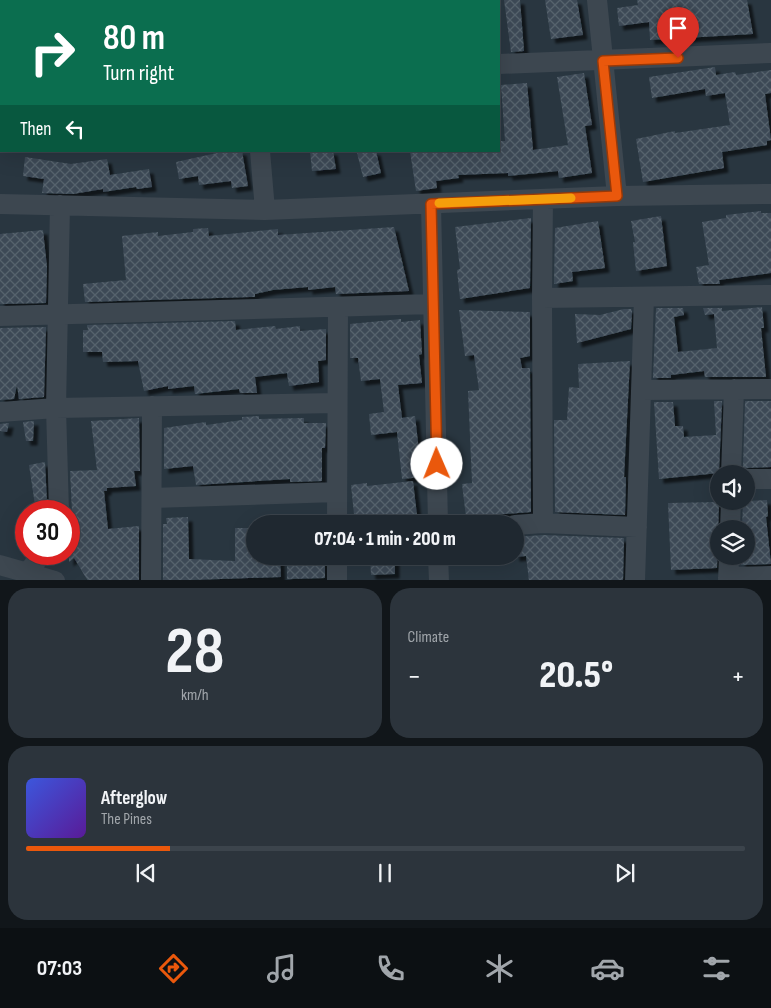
<!DOCTYPE html>
<meta charset="utf-8">
<style>
:root{--surface:#1f2830;--page:#2c343c;--text:#f1f3f6;--muted:#a1a6ab;--line:#3c444c;--accent:#ea580c}
body{margin:0;font-family:"Sofia Sans Condensed",sans-serif;background:var(--page);color:var(--text);height:100vh;display:flex;flex-direction:column;font-size:19px;white-space:nowrap}
*{box-sizing:border-box;margin:0}
p{font-size:16px;color:var(--muted)}
.icon{flex:none;width:28px;height:28px;fill:none;stroke:currentColor;stroke-width:2;stroke-linecap:round;stroke-linejoin:round}
.map{position:relative;height:580px;overflow:hidden}
.details{display:flex;flex-direction:column;gap:8px;padding:8px;background:#11161a;flex:1}
.details>*{flex:none}
.top-card{position:absolute;left:0px;top:0px;width:500px;height:152px;box-shadow:0 5px 20px #0002,0 0 0 1px var(--line);background:#0b6e4f;color:#fff;overflow:hidden}
.buttons{position:absolute;left:710px;top:465px;display:grid;gap:10px}
.buttons a{display:grid;place-items:center;width:45px;height:45px;border-radius:50%;background:var(--surface);box-shadow:0 5px 20px #0002,0 0 0 1px var(--line);font-size:25px}
.speed{position:absolute;left:15px;top:500px;display:flex;gap:10px;font-size:25px;font-weight:700;text-align:center}
.speed>*{display:grid;place-content:center;width:65px;height:65px;border-radius:50%;background:var(--surface);box-shadow:0 5px 20px #0002,0 0 0 1px var(--line);line-height:1}
.speed .limit{border:8px solid #d22;background:#fff;color:#111}
.pin{position:absolute;display:grid;place-items:center;width:42px;height:42px;color:#fff;margin:-51px -21px;border-radius:50% 50% 50% 0;rotate:-45deg;box-shadow:0 0 5px #0007}
.pin .icon{rotate:45deg}
.me{position:absolute;width:55px;margin:-28px;rotate:359deg;stroke-linejoin:round;filter:drop-shadow(0 0 4px #0008)}
.turn{display:flex;align-items:center;gap:18px;height:105px;padding:0 20px;font-size:22px}
.turn .icon{width:65px;height:65px;stroke-width:2.5}
.turn b{display:block;font-size:35px;line-height:42px}
.then{display:flex;align-items:center;height:48px;padding:0 20px;background:#0003;gap:10px;font-size:19px}
.big{font-size:38px;font-weight:800;line-height:1.1}
.details .card{flex:1;display:flex;flex-direction:column;justify-content:center;gap:8px;min-width:0;padding:0 18px;border-radius:20px;background:var(--page)}
.details .dial{align-items:center;gap:0}
.dial b{font-size:65px;line-height:1}
.song{display:flex;align-items:center;gap:15px}
.cover{width:60px;height:60px;border-radius:8px;background:linear-gradient(135deg,hsl(230 70% 55%),hsl(270 70% 35%))}
.played{height:5px;border-radius:2px;background:linear-gradient(90deg,var(--accent) 20%,var(--line) 20%)}
.keys{display:flex;justify-content:space-around;direction:ltr}
.heat{display:flex;justify-content:space-between;align-items:center;font-size:28px;direction:ltr}
.details .tiles{flex:1;display:grid;gap:8px;grid-template-columns:1fr 1fr}
.card:last-child{grid-column:span 2}
.trip{position:absolute;left:246px;top:515px;width:278px;height:50px;border-radius:25px;background:var(--surface);box-shadow:0 5px 20px #0002,0 0 0 1px var(--line);font-weight:800;line-height:50px;text-align:center}
.dock{display:flex;height:80px;justify-content:space-around;align-items:center;background:#0c1013;color:var(--muted)}
.dock .icon{width:35px;height:35px}
.dock .active{color:var(--accent)}
.dock b{font-size:22px;color:var(--text)}
.map>svg:first-child{display:block}
.building{fill:url(#building-cross-hatch);filter:url(#shadow)}
.lines{fill:none;stroke-linecap:round;stroke-linejoin:round}
.minor{stroke:#3d4750;stroke-width:20}
.route-casing{stroke:#983908;stroke-width:12}
.route{stroke:#ea580c;stroke-width:9}
.slow{stroke:#f59e0b;stroke-width:9}
</style>
<div class="map">
<svg width="771" height="581" viewBox="0 0 771 581">
<defs>
<pattern id="building-cross-hatch" width="8" height="8" patternUnits="userSpaceOnUse" patternTransform="scale(1.25)"><rect width="8" height="8" fill="#3c4a56"/><path d="M0 0l8 8M0 8l8-8" fill="none" stroke="#56626d"/></pattern>
<filter id="shadow"><feDropShadow dx="4.5" dy="4.5" stdDeviation="1" flood-color="#0009"/></filter>
</defs>
<rect width="100%" height="100%" fill="#293640"/>
<!-- building -->
<path class="building" d="M504,0H520L524,51L511,52Z
M545,0H577L583,35L551,39Z
M637,0H747L753,34L650,40L649,22L619,26L617,8L638,5Z
M715,67L716,75L735,72L736,75L771,70V93L765,94L771,140L767,141V145L722,152L724,168L643,182L636,139L675,131V133L730,125L725,93L706,96L705,89L652,98L649,77Z
M584,73L592,125L585,126L592,173L559,178L558,171L508,176V173L458,175L459,178L436,181L437,188L416,191L410,151H499V141H505L501,85L527,83L533,150L568,145L557,77Z
M226,151H242L248,186L232,188L231,181L199,185L198,176L179,179L176,162Z
M310,151H333L336,169L312,171Z
M366,151H376L381,173L363,177L357,153Z
M25,157L71,164L107,159L110,175L149,169L152,187L137,189L136,187L103,192V189L73,194L42,193L44,179L23,176Z
M761,211V213H771V273L719,280L720,284H699L696,267L709,265L702,222L726,218V215Z
M661,216L667,266L636,271L633,242H635L631,221Z
M531,218L530,288L460,299L457,270L460,269L455,227Z
M598,221L605,268L572,272L573,281L554,284L555,228Z
M394,227L409,291L336,294L335,287L308,290V287L273,290L255,294V297H250L85,302L83,284L126,280L122,236L158,232V236L193,232V229L208,228L209,236L278,229V235Z
M43,230L47,267L46,303L0,304V234Z
M762,307L764,328H761L766,377H705L704,371L671,375V378H653L656,308H683L684,315L674,317L678,352L717,348L714,314L705,315L703,308H722V311Z
M624,309H631L632,311L631,329L577,343L575,314L600,315Z
M459,310L530,312V356L520,358L522,368H530L531,512L466,517L462,484L472,483L468,391L479,390L474,355L465,356Z
M401,319V322L420,320L422,354L419,355L422,383L398,385L402,418L415,416L422,477L402,479L397,432L371,435L369,414L384,412L380,379L361,381L358,358H350V324Z
M235,321L236,330L275,326L276,329L300,326V331L326,329V360L318,361L319,382L289,386L287,373L255,377L257,393H240L239,389L195,394L194,386L168,389V386L144,391L138,361L103,362L102,352H83V330H88L87,325Z
M46,327L44,397L19,399L17,385L14,399L0,400V328Z
M630,361L624,477H626L625,515L555,512L554,420H567L569,387L579,388L578,364Z
M714,401H722L719,473L659,479L654,402H673L675,426H683L684,437L716,435Z
M745,401H771V467L743,468Z
M259,416V419L304,418V423H326L325,448H322V481L290,482V479L196,485L193,466L164,469V428L206,422V425L242,420V417Z
M139,418L140,471H134L136,486L107,488V491H104L108,529L139,526V581H88L74,558L69,562V535L73,533L70,471L97,470L91,421Z
M34,421L33,441H26L23,422Z
M9,423L7,432L0,431V424Z
M45,462L47,503L35,505L29,465Z
M413,481L418,524H355L351,485L367,483V486Z
M767,500L768,516L766,517L771,564L741,565V556H746V529H742L743,501Z
M719,502L717,568L671,570L668,503Z
M188,517L189,559L235,561V528H255V560L280,559L281,577L163,581V524H167L166,518Z
M543,535L624,538L623,581H529L526,556L515,557V537Z
M312,556H325V578L287,579V562L312,561Z
M370,556H395V574L371,575Z"/>
<g class="lines">
<!-- minor -->
<path class="minor" d="M250,0V1
M499,64L771,53
M0,87H1
M617,196L771,194
M543,199L542,298L771,295
M0,204L265,210L260,151
M431,204L438,524
M265,210L617,196L597,0
M0,316L433,304
M641,390L771,389
M0,412L56,408L337,403
M731,474L734,389
M746,479H771
M152,498L337,492
M59,511L56,408L60,205
M543,523L637,527
M337,524L338,307
M515,525L543,523L542,298
M730,529L731,501
M41,554L28,573L55,581
M337,556V581
M438,556L439,581
M0,565L28,573
M728,577L771,576
M151,581L152,406
M635,581L644,297
M728,581L729,556"/>
</g>
<g class="lines">
<!-- route casing -->
<g class="route-casing">
<path id="route" d="M437,464L431,204L617,196L603,61L678,58"/>
</g>
<!-- route -->
<use href="#route" class="route"/>
<!-- slow -->
<path class="slow" d="M439,203L571,198"/>
</g>
</svg>
<div class="buttons">
<a><svg class="icon" aria-label="sound" viewBox="0 0 24 24"><path d="M4 9h4l5-4v14l-5-4H4zM17 9q2 3 0 6"/></svg></a>
<a><svg class="icon" aria-label="layers" viewBox="0 0 24 24"><path d="M12 4l9 5-9 5-9-5zM3 14l9 5 9-5"/></svg></a>
</div>
<div class="speed"><div class="limit">30</div></div>
<div class="pin" style="left:678px;top:58px;background:#d93025"><svg class="icon" aria-label="arrive" viewBox="0 0 24 24"><path d="M6 21V4h12l-3 4 3 4H6"/></svg></div>
<svg class="me" style="left:437px;top:464px" viewBox="-20 -20 40 40"><circle r="19" fill="#fff"/><path d="M0-13L10 11 0 6-10 11z" fill="#ea580c"/></svg>
<div class="trip">07:04 · 1 min · 200 m</div>
<div class="top-card">
<div class="turn"><svg class="icon" aria-label="right" viewBox="0 0 24 24"><path d="M7 20v-9h11M14 6l5 5-5 5"/></svg><div><b>80 m</b>Turn right</div></div>
<div class="then">Then<svg class="icon" aria-label="left" viewBox="0 0 24 24"><path d="M17 20v-9H6M10 6l-5 5 5 5"/></svg></div>
</div>
</div>
<section class="details">
<div class="tiles">
<div class="card dial"><b>28</b><p>km/h</p></div>
<div class="card"><p>Climate</p>
<div class="heat"><a>−</a><b class="big">20.5°</b><a>+</a></div>
</div>
<div class="card">
<div class="song"><i class="cover"></i><div><b>Afterglow</b><p>The Pines</p></div></div>
<div class="played"></div>
<div class="keys"><svg class="icon" aria-label="previous" viewBox="0 0 24 24"><path d="M18 5L8 12l10 7zM5 5v14"/></svg><svg class="icon" aria-label="pause" viewBox="0 0 24 24"><path d="M8 5v14M16 5v14"/></svg><svg class="icon" aria-label="next" viewBox="0 0 24 24"><path d="M6 5l10 7-10 7zM19 5v14"/></svg></div>
</div>
</div>
</section>
<nav class="dock">
<b>07:03</b>
<svg class="icon active" aria-label="directions" viewBox="0 0 24 24"><path d="M12 3l9 9-9 9-9-9zM9 14v-3h6M13 9l2 2-2 2"/></svg>
<svg class="icon" aria-label="music" viewBox="0 0 24 24"><path d="M9 18V5l10-2v13"/><circle cx="6" cy="18" r="3"/><circle cx="16" cy="16" r="3"/></svg>
<svg class="icon" aria-label="phone" viewBox="0 0 24 24"><path d="M5 4h4l2 5-3 2q2 4 5 5l2-3 5 2v4C11 20 4 13 5 4z"/></svg>
<svg class="icon" aria-label="climate" viewBox="0 0 24 24"><path d="M12 3v18M4 7l16 10M4 17L20 7"/></svg>
<svg class="icon" aria-label="car" viewBox="0 0 24 24"><path d="M5 17H2v-5l4-1 3-4h7l3 4 3 1v5h-3M9 17h6M6 11h13"/><circle cx="7" cy="17" r="2"/><circle cx="17" cy="17" r="2"/></svg>
<svg class="icon" aria-label="filters" viewBox="0 0 24 24"><path d="M4 7h16M4 17h16"/><circle cx="9" cy="7" r="2"/><circle cx="15" cy="17" r="2"/></svg>
</nav>
